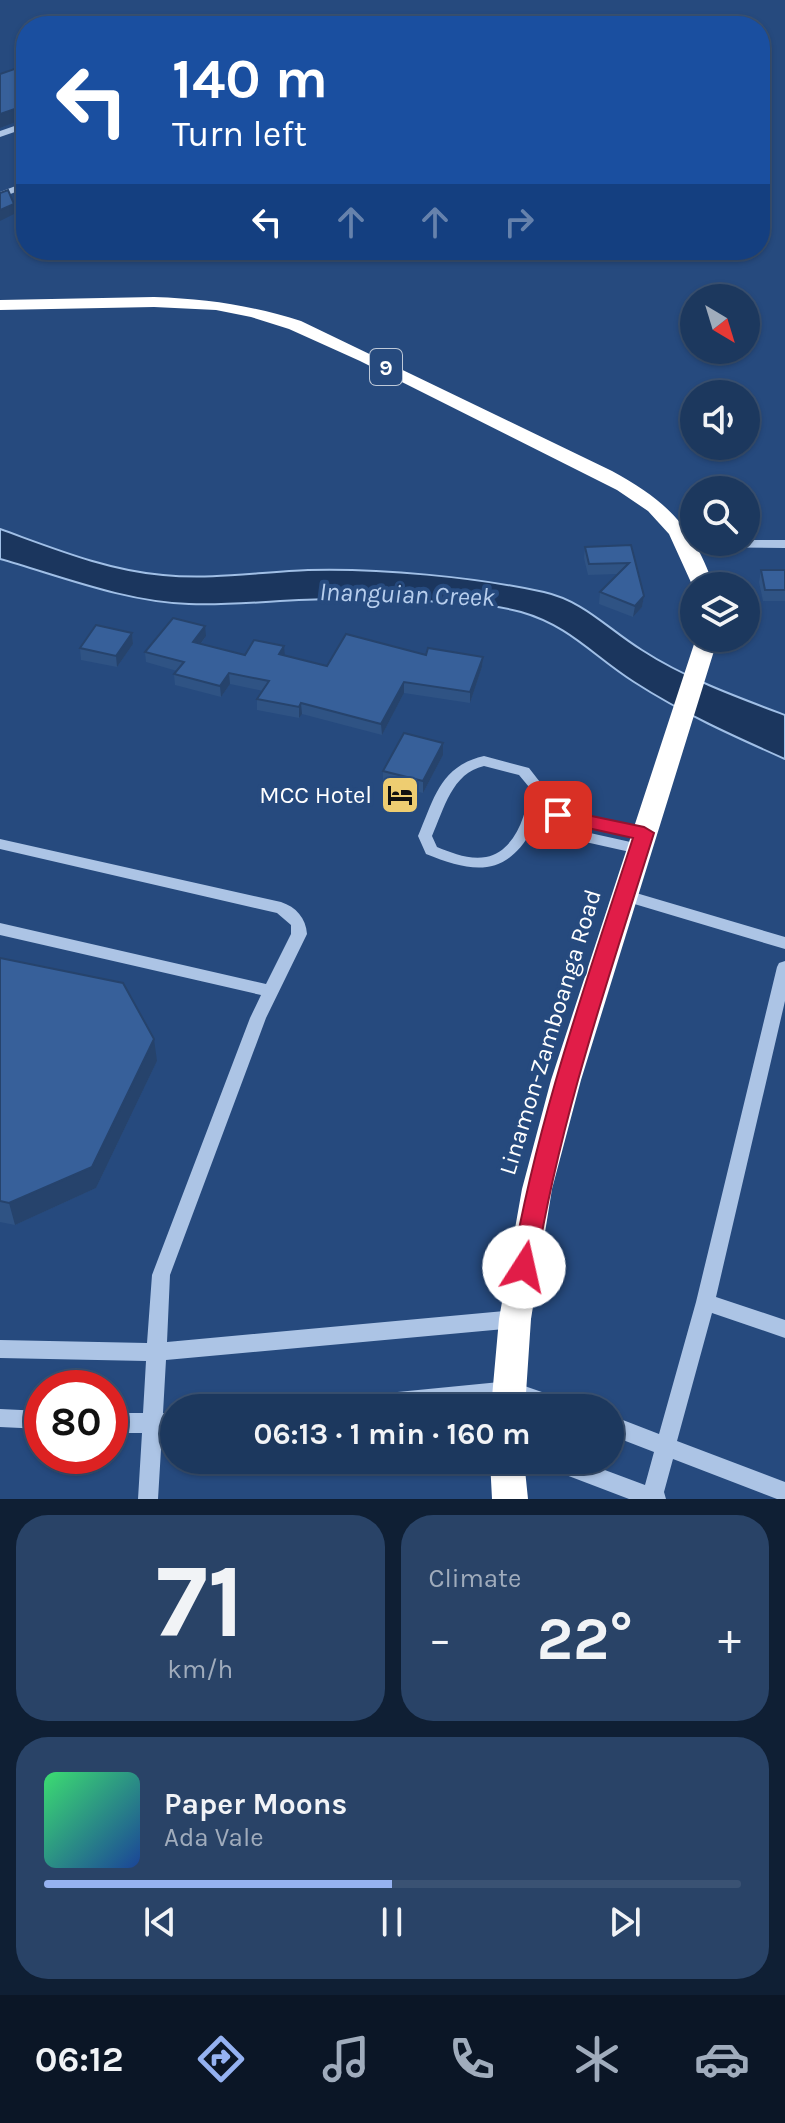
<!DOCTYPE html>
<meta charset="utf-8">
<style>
:root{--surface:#1c385e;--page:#294367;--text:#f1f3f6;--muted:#a0acbc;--line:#3a5273;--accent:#95b2f1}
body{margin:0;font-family:Karla,sans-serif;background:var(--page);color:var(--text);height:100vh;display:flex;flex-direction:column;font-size:30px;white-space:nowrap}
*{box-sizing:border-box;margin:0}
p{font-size:26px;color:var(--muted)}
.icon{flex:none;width:44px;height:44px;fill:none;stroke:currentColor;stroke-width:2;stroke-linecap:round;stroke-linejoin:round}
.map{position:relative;height:1499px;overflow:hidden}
.details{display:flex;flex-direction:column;gap:16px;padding:16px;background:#0f1f34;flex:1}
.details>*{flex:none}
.guide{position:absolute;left:16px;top:16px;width:754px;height:244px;border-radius:32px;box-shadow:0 2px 6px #0004,0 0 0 2px var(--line);background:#1a4fa0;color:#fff;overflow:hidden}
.needle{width:52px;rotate:142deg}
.fabs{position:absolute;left:680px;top:284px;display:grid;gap:16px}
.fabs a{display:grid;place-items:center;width:80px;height:80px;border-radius:50%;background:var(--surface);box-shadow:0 2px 6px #0004,0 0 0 2px var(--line);font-size:40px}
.speed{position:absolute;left:24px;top:1370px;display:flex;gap:16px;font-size:40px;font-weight:700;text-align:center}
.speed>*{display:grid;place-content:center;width:104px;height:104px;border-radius:50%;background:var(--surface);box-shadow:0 2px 6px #0004,0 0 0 2px var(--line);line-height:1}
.speed .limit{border:12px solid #d22;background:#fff;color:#111}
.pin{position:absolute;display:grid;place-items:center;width:68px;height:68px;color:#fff;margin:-34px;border-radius:16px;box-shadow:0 4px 12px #0006}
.me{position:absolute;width:88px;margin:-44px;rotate:10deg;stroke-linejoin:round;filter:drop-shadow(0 0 6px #0008)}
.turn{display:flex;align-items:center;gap:28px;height:168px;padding:0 24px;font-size:36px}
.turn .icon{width:104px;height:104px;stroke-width:2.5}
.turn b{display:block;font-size:56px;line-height:68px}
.lanes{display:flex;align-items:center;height:76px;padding:0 24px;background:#0003;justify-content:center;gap:40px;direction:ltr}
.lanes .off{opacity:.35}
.big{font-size:60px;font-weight:700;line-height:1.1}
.details .widget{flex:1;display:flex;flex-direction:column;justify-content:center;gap:12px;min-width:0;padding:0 28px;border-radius:32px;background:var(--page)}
.details .dial{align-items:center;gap:0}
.dial b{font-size:104px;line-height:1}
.song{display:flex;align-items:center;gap:24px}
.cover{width:96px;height:96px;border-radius:12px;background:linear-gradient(135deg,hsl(140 70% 55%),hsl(220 70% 35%))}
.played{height:8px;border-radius:4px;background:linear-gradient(90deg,var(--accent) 50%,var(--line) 50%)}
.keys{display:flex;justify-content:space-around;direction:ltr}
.heat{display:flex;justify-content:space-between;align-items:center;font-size:44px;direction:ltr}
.details .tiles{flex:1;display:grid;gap:16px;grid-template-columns:1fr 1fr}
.widget:last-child{grid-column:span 2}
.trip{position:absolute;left:160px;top:1394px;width:464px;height:80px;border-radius:40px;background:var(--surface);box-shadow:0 2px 6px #0004,0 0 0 2px var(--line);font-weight:700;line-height:80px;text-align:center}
.tab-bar{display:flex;height:128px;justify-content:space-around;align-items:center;background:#0b1626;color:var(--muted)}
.tab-bar .icon{width:56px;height:56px}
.tab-bar .selected{color:var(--accent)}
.tab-bar b{font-size:36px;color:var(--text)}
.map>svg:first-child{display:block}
.water{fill:#1b365e;stroke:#a0bfe6;stroke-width:2}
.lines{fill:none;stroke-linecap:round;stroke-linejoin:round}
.minor{fill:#acc4e5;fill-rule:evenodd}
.highway{fill:#fff;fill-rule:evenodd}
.wall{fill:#2f5384}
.shaded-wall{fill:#26436c}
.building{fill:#37609a;stroke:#26436c;stroke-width:2}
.route{fill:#e11d48;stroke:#92132f;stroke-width:2}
.labels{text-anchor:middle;stroke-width:8;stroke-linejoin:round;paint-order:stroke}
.shield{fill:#264a7e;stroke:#bec9d8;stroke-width:2}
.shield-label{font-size:22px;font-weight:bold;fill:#fff}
.poi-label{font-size:24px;fill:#fff;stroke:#264a7e;text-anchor:end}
.street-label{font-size:24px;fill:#fff;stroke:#264a7e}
.water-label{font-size:26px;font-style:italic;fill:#b7ceed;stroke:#264a7e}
</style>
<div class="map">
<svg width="785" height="1499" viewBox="0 0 785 1499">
<rect width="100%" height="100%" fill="#264a7e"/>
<!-- water -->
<path class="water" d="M0,529C53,548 106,570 163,575C211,580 260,572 308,570C379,568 475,577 544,592C584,601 608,629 642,650C685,678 737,697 785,715V759C733,736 682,713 634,682C593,656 570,626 521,612C496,605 469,604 443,602C407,600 370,598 334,599C285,599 237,606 189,604C125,602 60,576 0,559Z"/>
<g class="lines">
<!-- minor -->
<path class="minor" d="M26,122V128L0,137V131Z
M26,182V188L0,198V192Z
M687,540H785V548L683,547L681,544Z
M484,756L529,768L543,786L541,807L644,828L649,829L651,833L649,837L644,838L538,816L536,821L644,845L646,849L644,853L639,854L532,830C505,879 471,872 426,854L418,836C434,799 440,766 484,756ZM484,766L519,775L529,787C528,812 515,852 486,857C469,860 452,853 437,847L432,836C444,809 452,773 484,766Z
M0,839L281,902C296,907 306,918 307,934L266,1018L170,1275L167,1342L515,1310L522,1313L525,1319L522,1325L515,1328L166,1360L163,1413H174V1433H162L158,1499H138L142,1433H110V1413H143L146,1361L0,1358V1340L147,1343L152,1275L250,1018L261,995L0,935V923L266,984L291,934V925L277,913L0,849Z
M626,890L785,937V949L621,900L618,896L621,892Z
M785,961V1001L716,1297L785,1320V1338L712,1313L677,1441L785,1482V1499H777L673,1459L664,1492L666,1499H629L545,1467L542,1460H578L645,1485L654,1452L610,1435V1415L659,1434L696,1302L777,967L779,963Z
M510,1381L568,1401L571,1408H535L510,1399L421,1408H316L319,1401L326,1399Z
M0,1409L42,1411V1429L0,1427Z"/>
<!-- highway -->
<path class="highway" d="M154,297C208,299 250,305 301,321L612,471C667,501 693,527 714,586H694V589L669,534L648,511L617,490L360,361L289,329L251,317L216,310L154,307L0,310V300Z
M696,638H718L581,1080L552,1189L531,1319L525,1408H491L499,1319L522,1189L551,1080Z
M490,1460H524L528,1499H492Z"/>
</g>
<!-- wall -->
<path class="wall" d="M26,68V138L18,134L16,122L0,128V74Z
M746,492L756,511L754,523H746Z
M631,545L644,596L642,607L633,617L599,604L600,592L617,574L588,575L584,558L585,547Z
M761,570H785V601H763L759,582Z
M132,633L133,644L117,667L81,660L80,648Z
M206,636L201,644L245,655L285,656L327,666L426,655L483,657L482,667L470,703L404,693L382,735L302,714L299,718L257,710V699L263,691L230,684L221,697L175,685L174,674L177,671L146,662L145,652Z
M443,755L423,793L383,783V771Z
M0,958L157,1061L96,1188L15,1225L0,1222Z"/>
<!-- shaded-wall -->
<path class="shaded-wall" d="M23,106L25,119L16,121V122L0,128V114Z
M14,204L16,213L0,221V210Z
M644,596L642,607L633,617L635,606Z
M205,626L206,636L194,653L193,642Z
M132,633L133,644L117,667L116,656Z
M284,646L285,657L279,654Z
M483,657L482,667L470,703V692Z
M229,673L230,684L221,697L220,686Z
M404,682V693L382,735L381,724Z
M301,703L302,714L299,718V707Z
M443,743V755L423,793V781Z
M154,1039L157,1061L96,1188L15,1225L9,1203Z"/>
<!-- building -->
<path class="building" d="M23,66L26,68V108L23,106L0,114V74Z
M26,117V125L16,121Z
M8,190L14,204L0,210V193Z
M746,492L756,511L746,512Z
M631,545L644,596L635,606L600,592L629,563L589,564L585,547Z
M761,570H785V590H765Z
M173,618L205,626L193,642L245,655L254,640L284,646L279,654L327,666L346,634L426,655L428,648L483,657L470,692L404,682L381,724L301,703L299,707L257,699L269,681L229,673L220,686L174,674L184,662L145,652Z
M96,625L132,633L116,656L80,648Z
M404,733L443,743L423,781L383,771Z
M0,958L123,983L154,1039L92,1167L9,1203L0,1201Z"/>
<!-- route -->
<path class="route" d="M558,809L644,827L654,833C609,977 560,1118 536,1267L532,1274L524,1278L515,1274L512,1267C537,1120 587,980 633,838L552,820L549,815Z"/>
<!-- icons -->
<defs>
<g id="hotel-square" transform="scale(2)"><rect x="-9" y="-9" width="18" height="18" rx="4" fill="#eecd71" stroke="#264a7e"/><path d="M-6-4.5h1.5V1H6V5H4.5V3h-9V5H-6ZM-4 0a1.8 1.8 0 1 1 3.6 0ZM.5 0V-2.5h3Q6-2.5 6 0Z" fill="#111"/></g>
</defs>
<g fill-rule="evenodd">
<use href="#hotel-square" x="400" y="795"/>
</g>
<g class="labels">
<!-- shield labels -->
<rect class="shield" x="370" y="349" width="32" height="36" rx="6"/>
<g class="shield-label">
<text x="386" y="375">9</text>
</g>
<!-- poi labels -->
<g class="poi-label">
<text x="372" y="803">MCC Hotel</text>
</g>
<!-- street labels -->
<g class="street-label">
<text transform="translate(550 1032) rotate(-73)" y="8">Linamon-Zamboanga Road</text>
</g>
<!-- water labels -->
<g class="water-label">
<text transform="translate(407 594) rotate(2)" y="9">Inanguian Creek</text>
</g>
</g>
</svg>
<div class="fabs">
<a><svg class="needle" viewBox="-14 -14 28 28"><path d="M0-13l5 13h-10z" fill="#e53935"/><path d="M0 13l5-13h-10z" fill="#a0acbc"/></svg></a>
<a><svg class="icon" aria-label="sound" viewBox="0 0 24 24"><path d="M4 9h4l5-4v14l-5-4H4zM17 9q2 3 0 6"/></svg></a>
<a><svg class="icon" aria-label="search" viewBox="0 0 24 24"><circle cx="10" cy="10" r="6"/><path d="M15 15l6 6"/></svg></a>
<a><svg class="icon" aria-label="layers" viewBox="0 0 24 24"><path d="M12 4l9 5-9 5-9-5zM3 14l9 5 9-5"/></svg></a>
</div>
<div class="speed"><div class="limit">80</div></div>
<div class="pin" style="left:558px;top:815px;background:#d93025"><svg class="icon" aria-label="arrive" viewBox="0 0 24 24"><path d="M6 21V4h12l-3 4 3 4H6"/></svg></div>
<svg class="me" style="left:524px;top:1267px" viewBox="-20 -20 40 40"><circle r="19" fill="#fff"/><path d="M0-13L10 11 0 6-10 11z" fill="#e11d48"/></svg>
<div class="trip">06:13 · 1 min · 160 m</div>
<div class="guide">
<div class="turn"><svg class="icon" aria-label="left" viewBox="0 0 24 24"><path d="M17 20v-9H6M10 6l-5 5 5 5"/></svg><div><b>140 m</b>Turn left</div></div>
<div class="lanes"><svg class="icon" aria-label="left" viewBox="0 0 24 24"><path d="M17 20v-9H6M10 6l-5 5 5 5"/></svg><svg class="icon off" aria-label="ahead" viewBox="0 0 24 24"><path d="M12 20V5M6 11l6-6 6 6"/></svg><svg class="icon off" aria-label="ahead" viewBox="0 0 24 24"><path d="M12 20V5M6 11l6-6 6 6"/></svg><svg class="icon off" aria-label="right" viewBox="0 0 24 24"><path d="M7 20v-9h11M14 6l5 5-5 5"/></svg></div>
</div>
</div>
<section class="details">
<div class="tiles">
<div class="widget dial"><b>71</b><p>km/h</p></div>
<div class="widget"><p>Climate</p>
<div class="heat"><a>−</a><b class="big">22°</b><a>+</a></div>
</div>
<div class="widget">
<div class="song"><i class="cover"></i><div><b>Paper Moons</b><p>Ada Vale</p></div></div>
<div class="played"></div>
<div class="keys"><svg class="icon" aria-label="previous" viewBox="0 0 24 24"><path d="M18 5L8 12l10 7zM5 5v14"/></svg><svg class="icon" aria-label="pause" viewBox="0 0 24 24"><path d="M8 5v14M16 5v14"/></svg><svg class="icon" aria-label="next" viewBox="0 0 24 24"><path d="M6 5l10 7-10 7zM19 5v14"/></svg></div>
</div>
</div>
</section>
<nav class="tab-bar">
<b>06:12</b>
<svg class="icon selected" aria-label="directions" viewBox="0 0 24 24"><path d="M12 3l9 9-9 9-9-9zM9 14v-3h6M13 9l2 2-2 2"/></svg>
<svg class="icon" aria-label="music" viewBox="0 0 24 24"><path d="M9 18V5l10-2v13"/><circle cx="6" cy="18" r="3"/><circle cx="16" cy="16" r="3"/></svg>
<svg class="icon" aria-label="phone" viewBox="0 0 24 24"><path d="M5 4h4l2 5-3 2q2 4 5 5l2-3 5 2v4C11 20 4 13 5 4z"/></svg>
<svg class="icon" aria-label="climate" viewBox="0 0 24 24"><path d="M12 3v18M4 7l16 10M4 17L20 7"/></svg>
<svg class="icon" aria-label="car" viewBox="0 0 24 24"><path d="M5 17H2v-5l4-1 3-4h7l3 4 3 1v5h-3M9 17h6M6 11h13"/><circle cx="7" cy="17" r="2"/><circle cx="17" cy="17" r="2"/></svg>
</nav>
